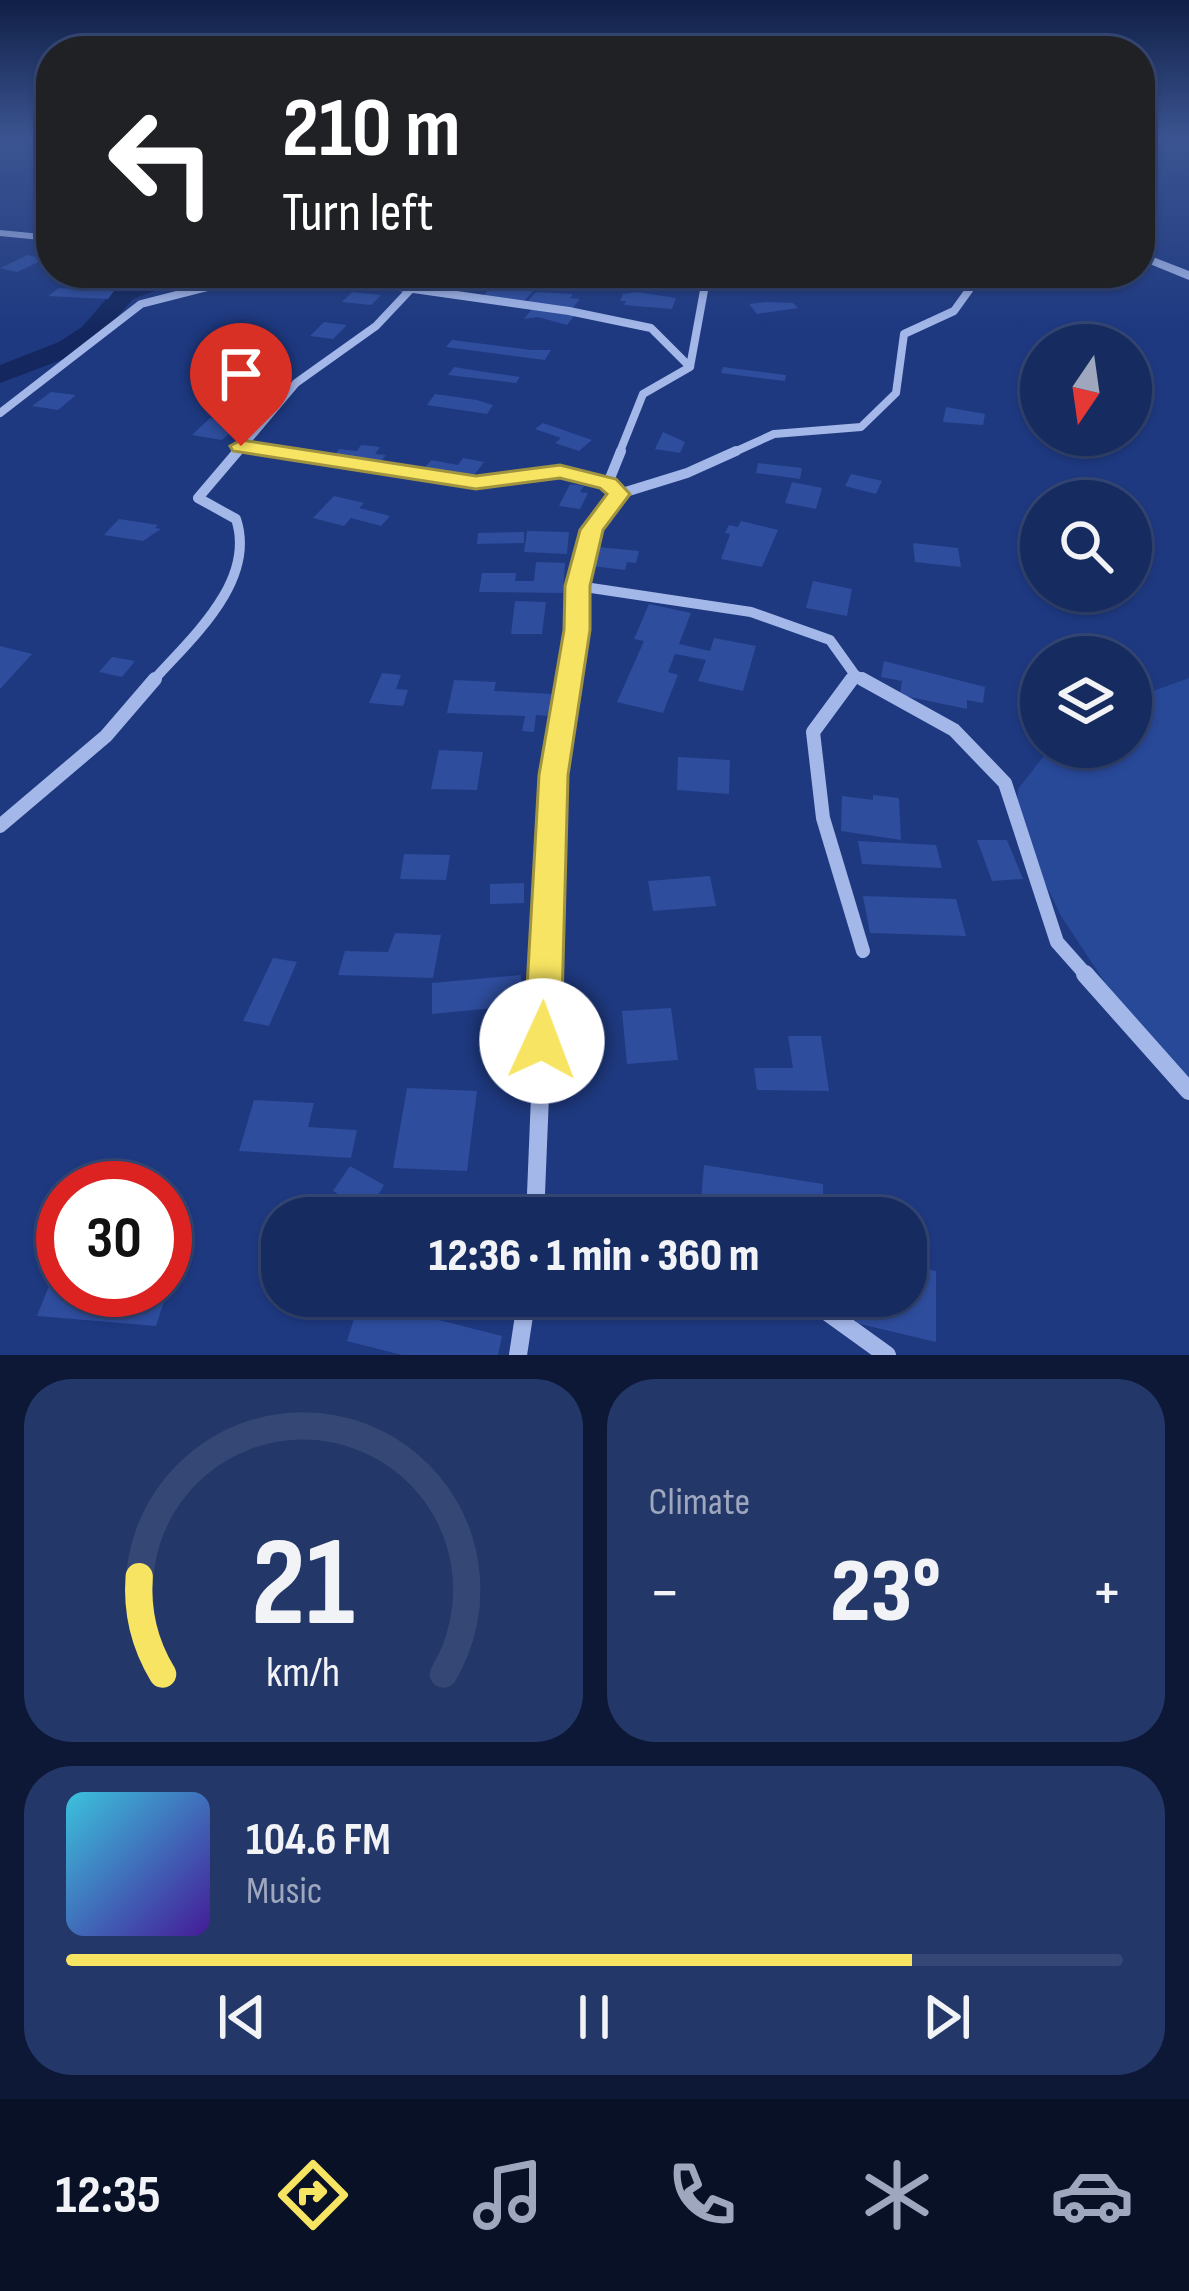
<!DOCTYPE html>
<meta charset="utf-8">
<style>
:root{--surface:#162b60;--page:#233769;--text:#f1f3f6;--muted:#9ea7bd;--line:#354775;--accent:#f7e462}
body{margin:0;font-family:"Sofia Sans Condensed",sans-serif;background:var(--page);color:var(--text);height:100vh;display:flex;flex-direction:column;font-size:45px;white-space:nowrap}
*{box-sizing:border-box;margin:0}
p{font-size:39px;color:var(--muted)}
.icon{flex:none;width:66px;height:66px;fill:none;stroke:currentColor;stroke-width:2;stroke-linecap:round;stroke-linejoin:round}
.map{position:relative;height:1355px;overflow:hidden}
.side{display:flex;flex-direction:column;gap:24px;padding:24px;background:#0c1835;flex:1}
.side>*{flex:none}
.banner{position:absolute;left:36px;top:36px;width:1119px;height:252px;border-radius:48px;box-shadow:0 3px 9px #0004,0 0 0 3px var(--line);background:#202124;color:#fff;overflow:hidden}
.needle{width:78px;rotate:193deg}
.controls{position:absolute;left:1020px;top:324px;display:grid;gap:24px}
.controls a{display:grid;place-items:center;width:132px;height:132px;border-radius:50%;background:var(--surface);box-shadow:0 3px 9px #0004,0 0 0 3px var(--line);font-size:60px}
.speed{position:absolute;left:36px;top:1161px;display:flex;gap:24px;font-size:60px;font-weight:700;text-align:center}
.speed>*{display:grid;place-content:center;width:156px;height:156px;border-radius:50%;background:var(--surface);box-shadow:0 3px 9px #0004,0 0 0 3px var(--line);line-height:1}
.speed .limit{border:18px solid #d22;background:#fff;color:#111}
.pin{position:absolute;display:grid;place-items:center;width:102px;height:102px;color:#fff;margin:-123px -51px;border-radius:50% 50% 50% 0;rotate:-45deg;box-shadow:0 0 12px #0007}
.pin .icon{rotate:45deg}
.me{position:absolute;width:132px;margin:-66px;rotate:2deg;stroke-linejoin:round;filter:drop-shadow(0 0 9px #0008)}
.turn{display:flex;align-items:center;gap:42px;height:252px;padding:0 48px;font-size:54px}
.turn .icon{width:156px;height:156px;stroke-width:2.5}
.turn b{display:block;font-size:84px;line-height:102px}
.big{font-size:90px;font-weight:800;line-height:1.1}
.side .card{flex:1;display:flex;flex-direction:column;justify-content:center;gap:18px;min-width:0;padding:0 42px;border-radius:48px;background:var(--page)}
.side .dial{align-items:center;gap:0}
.dial svg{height:312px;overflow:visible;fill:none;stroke:var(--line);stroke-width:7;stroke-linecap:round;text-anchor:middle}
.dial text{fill:var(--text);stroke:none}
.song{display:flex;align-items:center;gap:36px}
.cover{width:144px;height:144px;border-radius:18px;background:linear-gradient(135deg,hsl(190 70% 55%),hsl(260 70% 35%))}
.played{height:12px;border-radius:6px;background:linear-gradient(90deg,var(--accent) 80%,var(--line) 80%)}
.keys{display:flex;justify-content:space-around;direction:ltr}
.heat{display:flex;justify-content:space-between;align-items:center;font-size:66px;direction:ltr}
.side .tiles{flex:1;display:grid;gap:24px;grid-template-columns:1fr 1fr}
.card:last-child{grid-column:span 2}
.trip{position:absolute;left:261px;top:1197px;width:666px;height:120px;border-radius:48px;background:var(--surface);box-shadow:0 3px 9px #0004,0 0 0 3px var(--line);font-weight:800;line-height:120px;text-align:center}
.menu{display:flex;height:192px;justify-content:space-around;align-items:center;background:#091126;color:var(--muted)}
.menu .icon{width:84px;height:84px}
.menu .current{color:var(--accent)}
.menu b{font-size:54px;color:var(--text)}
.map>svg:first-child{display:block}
.green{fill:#284898}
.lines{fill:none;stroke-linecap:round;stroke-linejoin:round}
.river{fill:#14285f;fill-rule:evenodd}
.building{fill:#2e4d9d}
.minor-far4{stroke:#a3b7e8;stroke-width:6}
.minor-far3{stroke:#a3b7e8;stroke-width:8}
.minor-far2{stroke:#a3b7e8;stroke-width:10}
.minor-far1{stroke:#a3b7e8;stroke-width:14}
.minor{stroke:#a3b7e8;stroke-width:18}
.tertiary{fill:#a3b7e8;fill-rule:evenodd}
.route{fill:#f7e462;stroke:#a19440;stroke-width:3}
</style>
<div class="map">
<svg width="1189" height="1355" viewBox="0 0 1189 1355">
<rect width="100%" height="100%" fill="#1e3980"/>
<!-- green -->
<path class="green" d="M1189,678V1082L1148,1043L1104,981L1061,916L1029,850L1016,816L1018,789L1051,747H1131V699Z"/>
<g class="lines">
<!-- river -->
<path class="river" d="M167,273H203L133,299L100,337L77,354L0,383V365L59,342L82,327L115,289Z"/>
</g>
<!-- building -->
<path class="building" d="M28,255L45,259L17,272L0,268Z
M474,279L497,286L502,280L515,282L510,287L533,291L523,302L483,296L488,290L466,287Z
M59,288L114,291L108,299L48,296Z
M352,292L381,295L371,305L342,302Z
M536,292L573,294L570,298L580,299L572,309L527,302Z
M637,292L676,298L672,309L624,305L626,301H620L623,294Z
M767,302L793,303L798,308L757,314L749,304Z
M532,309L575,315L567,325L538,317L524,319Z
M324,322L347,325L333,339L310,336Z
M452,340L531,350H551L545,360L446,347Z
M454,367L485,372L520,377L516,383L448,375Z
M723,367L786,375L785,381L721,373Z
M248,389L276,394L259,408L231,402Z
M51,392L76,395L58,410L32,406Z
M435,394L477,400L493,405L487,414L427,405Z
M946,407L985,414L983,425L943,422Z
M210,418L235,419L232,422L241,423L222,440L192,435Z
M543,423L592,440L579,451L555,443L561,438L535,429Z
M663,432L685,442L680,453L655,449Z
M361,445L380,447L375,454L386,455L380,463L333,458L339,449L357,451Z
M463,458L484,462L472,478L424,469L431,460L458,465Z
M758,463L802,468L800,479L756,473Z
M851,474L882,481L876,494L845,486Z
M792,482L822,488L816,509L785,503Z
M570,484L584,486L580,492L588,493L580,509L559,506Z
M334,496L364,503L359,508L390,516L381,526L351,518L344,526L313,518Z
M119,519L158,525L155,528L161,529L143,541L104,535Z
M741,521L778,530L762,567L721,559L730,534L725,533L729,525L738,527Z
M527,531L569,532L567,554L524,552Z
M524,532V543L477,544L478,533Z
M913,543L958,548L961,567L915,562Z
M598,547L639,551L636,563L627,562L625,570L592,566Z
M536,562L565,563L563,593L479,592L482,573H516L515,581H534Z
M813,581L852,589L847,616L806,608Z
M515,601L546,602L542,634H511Z
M649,604L691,613L679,644L710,651L714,638L756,646L743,691L698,681L706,660L675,654L668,672L678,675L663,713L617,702L644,641L634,639Z
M0,646L32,654L0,689Z
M112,657L135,661L122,677L99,672Z
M884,661L985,687L983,703L967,700V709L900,695L902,681L881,677Z
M382,673L401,675L396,689L408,690L403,706L369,703Z
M454,680L496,682L494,691L553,694L550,716L536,715L534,732L522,731L525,716L447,713Z
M439,750L483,752L477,790L431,789Z
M678,757L730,760L729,794L677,790Z
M873,795L899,798L901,840L841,831L842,796L873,800Z
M977,840H1007L1023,879L992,881Z
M858,841L936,845L942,868L862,864Z
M404,854L450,855L446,880L400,879Z
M710,876L716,906L653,911L648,881Z
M524,883V903L490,904V884Z
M863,896L956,899L966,936L870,933Z
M395,933L441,935L433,978L338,975L345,951L388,952Z
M273,958L297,962L269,1026L243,1021Z
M521,975L525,1052L497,1055L495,1008L432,1014V983Z
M671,1008L678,1060L627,1064L622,1011Z
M788,1036H821L829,1091L757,1090L754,1068H793Z
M407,1088L477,1091L467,1171L393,1168Z
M254,1100L314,1103L308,1127L357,1130L351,1158L239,1151Z
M704,1165L823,1184V1218H734L700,1212Z
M350,1166L384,1185L368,1212L333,1191Z
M63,1250V1290H165V1250L180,1252L156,1326L37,1316Z
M906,1264L936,1271V1342L856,1323L857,1296H906Z
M360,1300L502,1336L498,1355H402L347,1341Z"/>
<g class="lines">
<!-- minor-far4 -->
<path class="minor-far4" d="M0,233L51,238
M302,273L329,277
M246,277L261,273
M422,277L426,273
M981,277L989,273"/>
<!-- minor-far3 -->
<path class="minor-far3" d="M308,274L569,311L651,328L690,367
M0,413L141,304L258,274
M241,446L291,454
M236,454L296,383L376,326L425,274
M619,454L643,394L690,367L707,274
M730,454L774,434L861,427L896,393L904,334L954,311L977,279L987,274"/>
<!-- minor-far2 -->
<path class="minor-far2" d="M272,451L476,483L560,472L608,483
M619,494L687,473L736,451
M578,586L751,612L830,640L855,675L850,682
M855,675L868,682
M152,682C190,639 257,582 236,519L198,498L238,451
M569,682L578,586L591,529L619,494L608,483L621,451"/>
<!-- minor-far1 -->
<path class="minor-far1" d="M852,679L813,732L823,818L863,951
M862,679L954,730L1005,783L1057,942L1088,977
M0,826L106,736L155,679
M545,977L554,775L569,679"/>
<!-- minor -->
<path class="minor" d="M1085,974L1189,1091
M535,1218L545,974
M805,1296L887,1355
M518,1355L527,1296"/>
<!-- tertiary -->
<path class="tertiary" d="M1140,252L1189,271V280L1140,260Z"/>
</g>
<!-- sky -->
<linearGradient id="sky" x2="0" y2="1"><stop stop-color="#101f46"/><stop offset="0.42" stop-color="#3b5491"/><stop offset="1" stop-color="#3b5491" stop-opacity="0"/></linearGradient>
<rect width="1189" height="328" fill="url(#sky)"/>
<!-- route -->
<path class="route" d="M241,440L476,476L560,465L616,479L630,494L603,530L590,586V630L568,775L561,1041L556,1053L542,1059L529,1053L524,1041L539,775L564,630L565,586L580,530L607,494L600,488L560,478L476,489L233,451L230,446Z"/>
</svg>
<div class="controls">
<a><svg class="needle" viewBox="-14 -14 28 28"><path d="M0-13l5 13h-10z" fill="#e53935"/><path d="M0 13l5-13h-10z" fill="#9ea7bd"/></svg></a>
<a><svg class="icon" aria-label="search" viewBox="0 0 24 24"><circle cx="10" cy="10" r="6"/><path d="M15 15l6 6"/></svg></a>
<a><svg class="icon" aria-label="layers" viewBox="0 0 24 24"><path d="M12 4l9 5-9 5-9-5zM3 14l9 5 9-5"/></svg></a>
</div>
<div class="speed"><div class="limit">30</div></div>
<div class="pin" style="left:241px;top:446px;background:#d93025"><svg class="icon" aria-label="arrive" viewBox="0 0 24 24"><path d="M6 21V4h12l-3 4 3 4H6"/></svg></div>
<svg class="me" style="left:542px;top:1041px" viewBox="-20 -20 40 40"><circle r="19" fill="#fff"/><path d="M0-13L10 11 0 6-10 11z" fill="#f7e462"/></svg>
<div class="trip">12:36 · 1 min · 360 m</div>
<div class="banner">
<div class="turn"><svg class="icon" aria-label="left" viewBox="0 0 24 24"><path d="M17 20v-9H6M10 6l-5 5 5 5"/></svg><div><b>210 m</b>Turn left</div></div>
</div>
</div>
<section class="side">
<div class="tiles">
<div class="card dial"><svg viewBox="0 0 100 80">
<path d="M14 69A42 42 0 1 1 86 69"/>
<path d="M14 69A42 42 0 0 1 8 44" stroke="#f7e462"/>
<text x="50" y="56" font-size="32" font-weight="700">21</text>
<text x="50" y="72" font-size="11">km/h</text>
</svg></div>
<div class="card"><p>Climate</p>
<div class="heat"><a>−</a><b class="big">23°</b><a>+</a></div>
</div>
<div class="card">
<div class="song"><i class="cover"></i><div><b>104.6 FM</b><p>Music</p></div></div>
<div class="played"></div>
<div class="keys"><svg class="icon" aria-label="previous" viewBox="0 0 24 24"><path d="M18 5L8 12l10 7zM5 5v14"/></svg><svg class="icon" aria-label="pause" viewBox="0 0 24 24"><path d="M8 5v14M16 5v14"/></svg><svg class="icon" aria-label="next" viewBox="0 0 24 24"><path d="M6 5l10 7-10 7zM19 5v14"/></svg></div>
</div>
</div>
</section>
<nav class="menu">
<b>12:35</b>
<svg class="icon current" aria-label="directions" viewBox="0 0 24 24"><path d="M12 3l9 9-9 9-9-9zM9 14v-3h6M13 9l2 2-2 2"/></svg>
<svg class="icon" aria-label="music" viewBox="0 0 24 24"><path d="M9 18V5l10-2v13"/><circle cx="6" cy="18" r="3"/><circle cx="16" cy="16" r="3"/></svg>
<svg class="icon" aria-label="phone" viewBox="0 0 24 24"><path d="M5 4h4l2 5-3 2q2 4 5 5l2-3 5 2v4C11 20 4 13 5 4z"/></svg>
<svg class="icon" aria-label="climate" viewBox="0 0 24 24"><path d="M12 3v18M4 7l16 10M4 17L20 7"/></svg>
<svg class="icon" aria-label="car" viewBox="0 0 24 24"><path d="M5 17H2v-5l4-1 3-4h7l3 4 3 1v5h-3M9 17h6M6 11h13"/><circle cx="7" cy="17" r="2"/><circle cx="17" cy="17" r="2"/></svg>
</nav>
